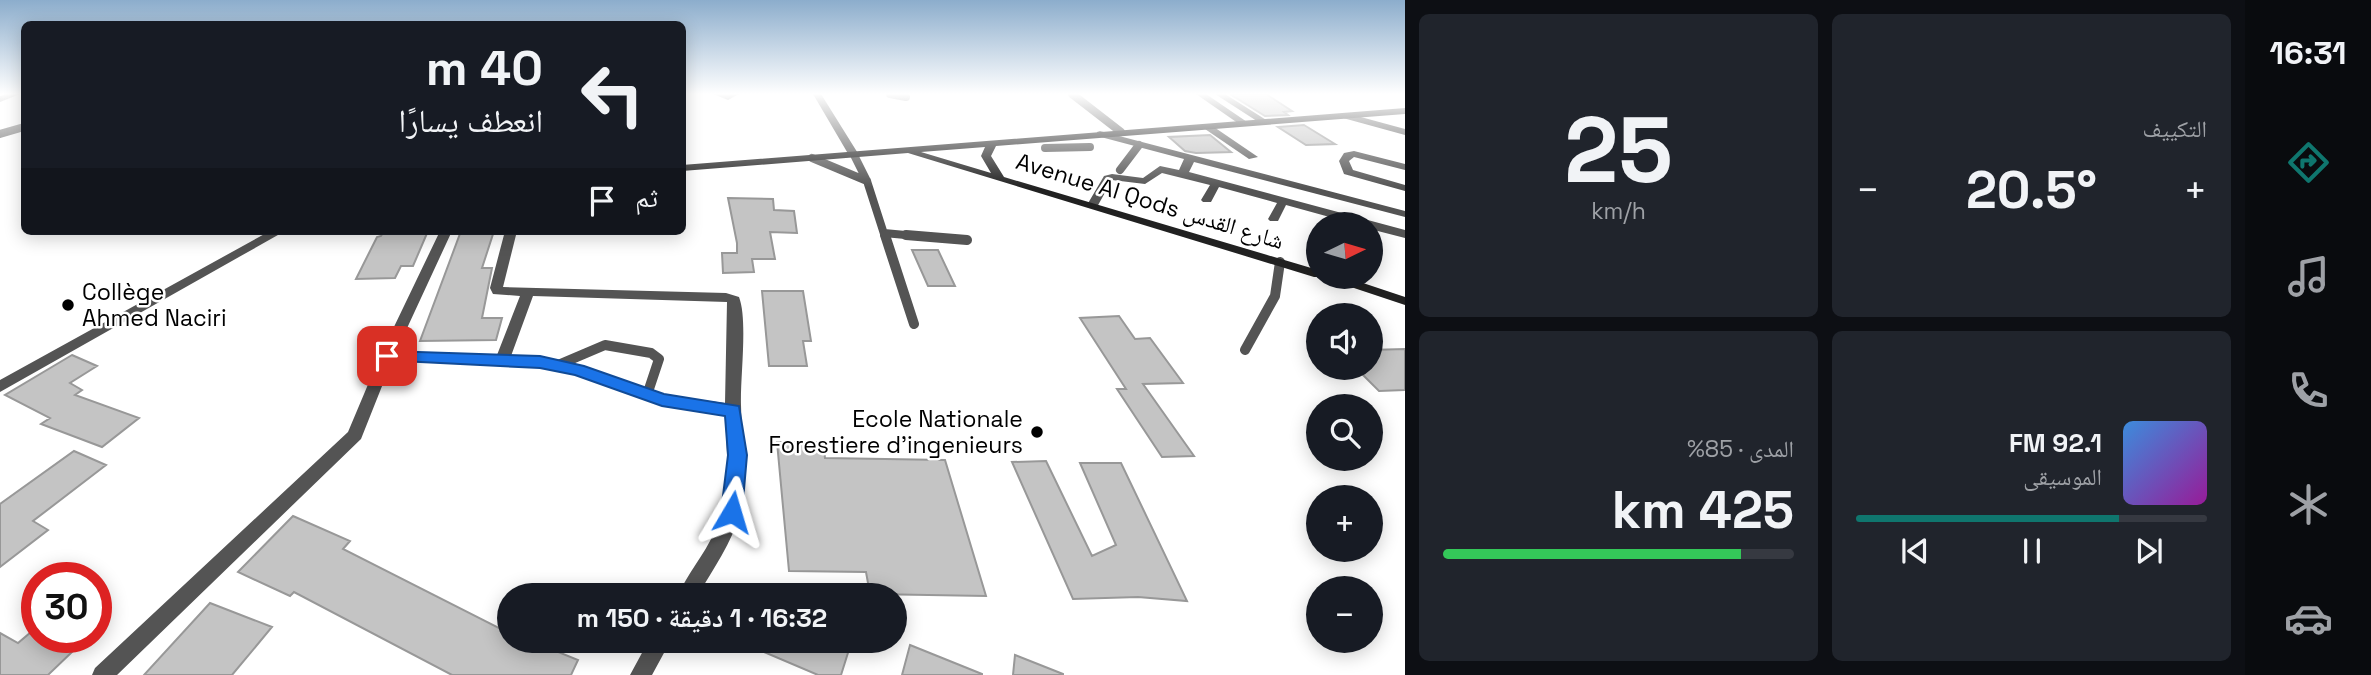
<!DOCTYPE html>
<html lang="ar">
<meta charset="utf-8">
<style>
:root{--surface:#171b24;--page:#20242c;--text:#f1f3f6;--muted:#9ea1a6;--line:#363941;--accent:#0f766e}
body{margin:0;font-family:"Space Grotesk","Noto Naskh Arabic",sans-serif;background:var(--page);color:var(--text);direction:rtl;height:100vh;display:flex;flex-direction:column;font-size:26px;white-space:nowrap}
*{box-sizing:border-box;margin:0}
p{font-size:23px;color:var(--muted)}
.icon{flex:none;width:38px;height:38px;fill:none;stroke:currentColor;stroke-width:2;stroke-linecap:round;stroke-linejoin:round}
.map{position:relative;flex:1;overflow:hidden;direction:ltr}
.details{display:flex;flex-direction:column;gap:14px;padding:14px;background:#0d0f14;width:840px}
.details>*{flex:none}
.banner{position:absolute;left:21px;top:21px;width:665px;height:214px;border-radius:10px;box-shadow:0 4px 18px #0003;direction:rtl;background:#171b24;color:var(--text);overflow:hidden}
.needle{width:46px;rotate:85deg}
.fabs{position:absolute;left:1306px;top:212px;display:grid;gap:14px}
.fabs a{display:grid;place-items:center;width:77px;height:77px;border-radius:50%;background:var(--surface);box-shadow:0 4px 18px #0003;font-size:35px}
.speed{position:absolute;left:21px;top:562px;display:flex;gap:14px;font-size:35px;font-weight:700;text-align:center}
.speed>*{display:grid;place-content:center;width:91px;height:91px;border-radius:50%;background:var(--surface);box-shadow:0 4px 18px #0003;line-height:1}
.speed .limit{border:10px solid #d22;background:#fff;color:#111}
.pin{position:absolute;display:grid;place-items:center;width:60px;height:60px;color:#fff;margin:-30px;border-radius:14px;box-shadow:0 4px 10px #0006}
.me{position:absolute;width:77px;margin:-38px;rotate:7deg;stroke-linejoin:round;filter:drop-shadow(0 0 5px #0008)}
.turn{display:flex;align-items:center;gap:24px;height:147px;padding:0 28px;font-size:32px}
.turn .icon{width:91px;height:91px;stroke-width:2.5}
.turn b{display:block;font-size:49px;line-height:60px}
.then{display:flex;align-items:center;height:66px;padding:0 28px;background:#0003;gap:14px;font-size:26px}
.big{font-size:52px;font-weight:700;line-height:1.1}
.details .tile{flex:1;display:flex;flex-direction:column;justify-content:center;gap:10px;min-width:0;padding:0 24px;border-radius:10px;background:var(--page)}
.details .dial{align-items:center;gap:0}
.dial b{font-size:91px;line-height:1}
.song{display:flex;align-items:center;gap:21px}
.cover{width:84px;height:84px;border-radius:10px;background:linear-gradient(135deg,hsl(210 70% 55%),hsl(300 70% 35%))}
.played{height:7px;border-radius:4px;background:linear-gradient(90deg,var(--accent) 75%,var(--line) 75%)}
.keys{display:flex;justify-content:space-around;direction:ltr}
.heat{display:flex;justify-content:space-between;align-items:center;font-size:38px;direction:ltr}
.charge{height:10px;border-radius:5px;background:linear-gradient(90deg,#34c759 85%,var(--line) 0)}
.details .tiles{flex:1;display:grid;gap:14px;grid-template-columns:repeat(2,1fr)}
.trip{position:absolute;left:497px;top:583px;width:410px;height:70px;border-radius:35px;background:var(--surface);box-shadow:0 4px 18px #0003;font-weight:700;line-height:70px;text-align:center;direction:rtl}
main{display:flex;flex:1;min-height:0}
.tabs{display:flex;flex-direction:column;width:126px;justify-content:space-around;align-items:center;background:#090b0e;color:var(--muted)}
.tabs .icon{width:49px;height:49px}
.tabs .current{color:var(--accent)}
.tabs b{font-size:32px;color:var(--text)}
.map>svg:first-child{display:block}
.building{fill:#c4c4c4;stroke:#989898;stroke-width:2}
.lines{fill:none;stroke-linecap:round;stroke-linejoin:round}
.lane-far1{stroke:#545454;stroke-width:8}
.lane{stroke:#545454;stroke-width:10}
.street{fill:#545454;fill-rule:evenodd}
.secondary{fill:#212121;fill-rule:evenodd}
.route{fill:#1a73e8;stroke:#114b97;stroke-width:2}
.poi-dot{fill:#000;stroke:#fff;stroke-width:2.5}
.labels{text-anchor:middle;stroke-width:5;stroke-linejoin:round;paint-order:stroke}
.street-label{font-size:23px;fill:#000;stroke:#fff}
.poi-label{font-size:23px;fill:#000;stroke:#fff;text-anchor:start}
</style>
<main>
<nav class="tabs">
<b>16:31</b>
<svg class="icon current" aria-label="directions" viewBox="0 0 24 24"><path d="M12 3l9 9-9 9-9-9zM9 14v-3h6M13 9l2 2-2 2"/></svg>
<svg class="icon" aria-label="music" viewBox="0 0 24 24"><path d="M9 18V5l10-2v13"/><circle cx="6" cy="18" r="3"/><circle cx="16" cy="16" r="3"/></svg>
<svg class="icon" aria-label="phone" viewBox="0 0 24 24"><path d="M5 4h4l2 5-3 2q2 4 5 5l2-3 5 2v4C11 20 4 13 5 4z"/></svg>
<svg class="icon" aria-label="climate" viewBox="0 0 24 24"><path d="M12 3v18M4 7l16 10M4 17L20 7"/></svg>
<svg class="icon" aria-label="car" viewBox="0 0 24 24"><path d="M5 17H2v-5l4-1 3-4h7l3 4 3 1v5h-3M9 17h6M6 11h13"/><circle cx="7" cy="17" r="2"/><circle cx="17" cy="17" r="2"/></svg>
</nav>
<section class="details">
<div class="tiles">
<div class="tile"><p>التكييف</p>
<div class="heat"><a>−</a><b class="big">20.5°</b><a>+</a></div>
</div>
<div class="tile dial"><b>25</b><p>km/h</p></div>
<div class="tile">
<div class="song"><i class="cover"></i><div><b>92.1 FM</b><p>الموسيقى</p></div></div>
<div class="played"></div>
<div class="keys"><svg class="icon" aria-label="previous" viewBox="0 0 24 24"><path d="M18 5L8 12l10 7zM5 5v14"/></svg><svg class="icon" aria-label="pause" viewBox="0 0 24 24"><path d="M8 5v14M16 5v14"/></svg><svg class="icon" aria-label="next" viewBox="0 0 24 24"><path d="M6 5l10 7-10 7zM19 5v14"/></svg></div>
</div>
<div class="tile"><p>المدى · 85%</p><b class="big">425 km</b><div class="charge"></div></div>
</div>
</section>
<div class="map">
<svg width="1405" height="675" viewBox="0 0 1405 675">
<rect width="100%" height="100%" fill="#fff"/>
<!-- building -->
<path class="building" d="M1230,94H1266L1292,111L1284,112L1288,115L1265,116Z
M1304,125L1335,144L1306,145L1278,127Z
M1210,135L1231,152L1196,153L1185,151L1169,137Z
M728,198L773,199L774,210L794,211L797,233L770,232L775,259H752L754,272L723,273L722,253H737V243Z
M384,231H428L413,266H401L395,278L356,279L377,237L381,236Z
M461,231H494L482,268H492L482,318H502L496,340L420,341Z
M912,250H938L955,286H928Z
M762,291H803L811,341H803L807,366H769Z
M1119,316L1135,339L1150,338L1183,383L1143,384L1194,456L1162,457L1117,389H1126L1080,318Z
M1405,349V390L1379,391L1356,368H1370V350Z
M72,355L97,366L70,383L82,390L75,395L139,418L102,447L41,424L50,418L5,395Z
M777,442H823L825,458L945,460L986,596L870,594L866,572L789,571Z
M74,451L106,465L33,521L48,530L0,567V504Z
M1046,461L1092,556L1116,545L1080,463H1121L1187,601L1138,597L1073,599L1012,462Z
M293,516L350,541L343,549L509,633V640H529L578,660L571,675H452L294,592L290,596L238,572Z
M210,603L272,627L232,675H144Z
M37,627V637H73L63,646L73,651L48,675H0V633L18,643Z
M736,640H852L841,675H818Z
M910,645L982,674V675H902Z
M1015,655L1063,674V675H1013Z"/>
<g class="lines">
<!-- lane-far1 -->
<path class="lane-far1" d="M890,94L906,97
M1072,94L1121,132
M0,134L24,127
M1045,148L1090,147
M854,155L867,181L885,237
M812,158L867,181
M1120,170L1139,145
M884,233L927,237"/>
<!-- lane -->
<path class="lane" d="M885,235L914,324
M906,235L967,240
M1245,350L1275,296L1280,262
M558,365L605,345L651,353L659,359L647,395"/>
<!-- street -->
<path class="street" d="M7,94H20L0,102V96Z
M713,94H739L728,100Z
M813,94H821L859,155L858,157H850Z
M1196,94H1206L1250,124L1242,126Z
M1215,94H1225L1271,123L1263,125Z
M1346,113L1405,129V135L1343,118V114Z
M1208,124L1211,125L1258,157L1249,159L1205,129V125Z
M1100,131L1405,211V217L1194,162L1189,172L1405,230V238L1370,229V224H1355L1286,205L1278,221H1270L1268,219L1277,203L1219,187L1211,202H1203L1201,200L1210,185L1162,173L1145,184L1112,180L1097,207H1089L1087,205L1104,176L1112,174L1143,178L1160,166L1179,170L1184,159L1097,136V132Z
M1354,151L1405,164V170L1354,157L1349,161L1353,170L1405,185V191L1344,174L1339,161L1344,153Z
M270,231H285L0,392V380Z
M440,231H452L396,352L497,355L520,296L493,294L490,288L505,231H517L503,287L726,293L739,297C748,320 740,378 741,405C741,441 749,477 740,513C732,543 713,569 698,595H678C688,573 704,555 714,533C732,496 727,455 725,415L662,405L575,374L540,367L392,361L361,439L117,675H92L95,668L348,432L380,356ZM533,296L727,302L725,403L663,395L578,365L540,357L511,356Z
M649,640H671L652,675H630Z"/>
<!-- secondary -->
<path class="secondary" d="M1405,108V114L996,146L991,156L1004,177L1318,270V276H1342L1405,297V305L1321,277H1314L908,153L682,171V165ZM985,147L981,156L991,173L921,152Z"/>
</g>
<!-- sky -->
<linearGradient id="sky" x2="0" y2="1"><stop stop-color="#8cadcc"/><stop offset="0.5" stop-color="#fff"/><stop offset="1" stop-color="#fff" stop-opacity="0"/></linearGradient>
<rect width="1405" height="188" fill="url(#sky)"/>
<!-- route -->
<path class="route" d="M387,351L540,356L584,366L664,394L739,406L747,455L742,512L739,518H724L721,512L728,455L725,416L662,406L575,375L540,368L381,360V352Z"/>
<!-- markers -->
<g class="poi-dot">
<circle cx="68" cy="305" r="7"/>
<circle cx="1037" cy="432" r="7"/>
</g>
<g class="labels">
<!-- street labels -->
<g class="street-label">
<text transform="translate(1150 201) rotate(17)" y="8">Avenue Al Qods شارع القدس</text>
</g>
<!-- poi labels -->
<g class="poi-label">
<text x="82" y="300">Collège<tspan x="82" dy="26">Ahmed Naciri</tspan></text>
<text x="1023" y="427" text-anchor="end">Ecole Nationale<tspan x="1023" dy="26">Forestiere d'ingenieurs</tspan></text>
</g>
</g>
</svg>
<div class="fabs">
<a><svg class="needle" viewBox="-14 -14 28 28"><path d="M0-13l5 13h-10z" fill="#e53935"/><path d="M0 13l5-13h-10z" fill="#9ea1a6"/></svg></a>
<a><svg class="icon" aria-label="sound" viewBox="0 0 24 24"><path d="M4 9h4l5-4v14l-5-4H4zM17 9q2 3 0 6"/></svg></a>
<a><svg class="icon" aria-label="search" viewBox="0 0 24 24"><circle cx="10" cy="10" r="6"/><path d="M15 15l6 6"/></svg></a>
<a>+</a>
<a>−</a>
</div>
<div class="speed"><div class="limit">30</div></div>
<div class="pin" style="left:387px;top:356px;background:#d93025"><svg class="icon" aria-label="arrive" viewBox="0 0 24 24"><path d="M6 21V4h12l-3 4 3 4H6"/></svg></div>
<svg class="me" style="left:732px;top:512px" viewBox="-20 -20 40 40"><path d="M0-17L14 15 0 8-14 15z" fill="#1a73e8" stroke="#fff" stroke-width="4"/></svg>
<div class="trip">16:32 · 1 دقيقة · 150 m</div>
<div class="banner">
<div class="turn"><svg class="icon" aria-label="left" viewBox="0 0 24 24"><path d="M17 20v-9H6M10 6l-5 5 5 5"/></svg><div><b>40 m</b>انعطف يسارًا</div></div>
<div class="then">ثم<svg class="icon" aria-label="arrive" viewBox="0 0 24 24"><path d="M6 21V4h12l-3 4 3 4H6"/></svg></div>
</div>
</div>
</main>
